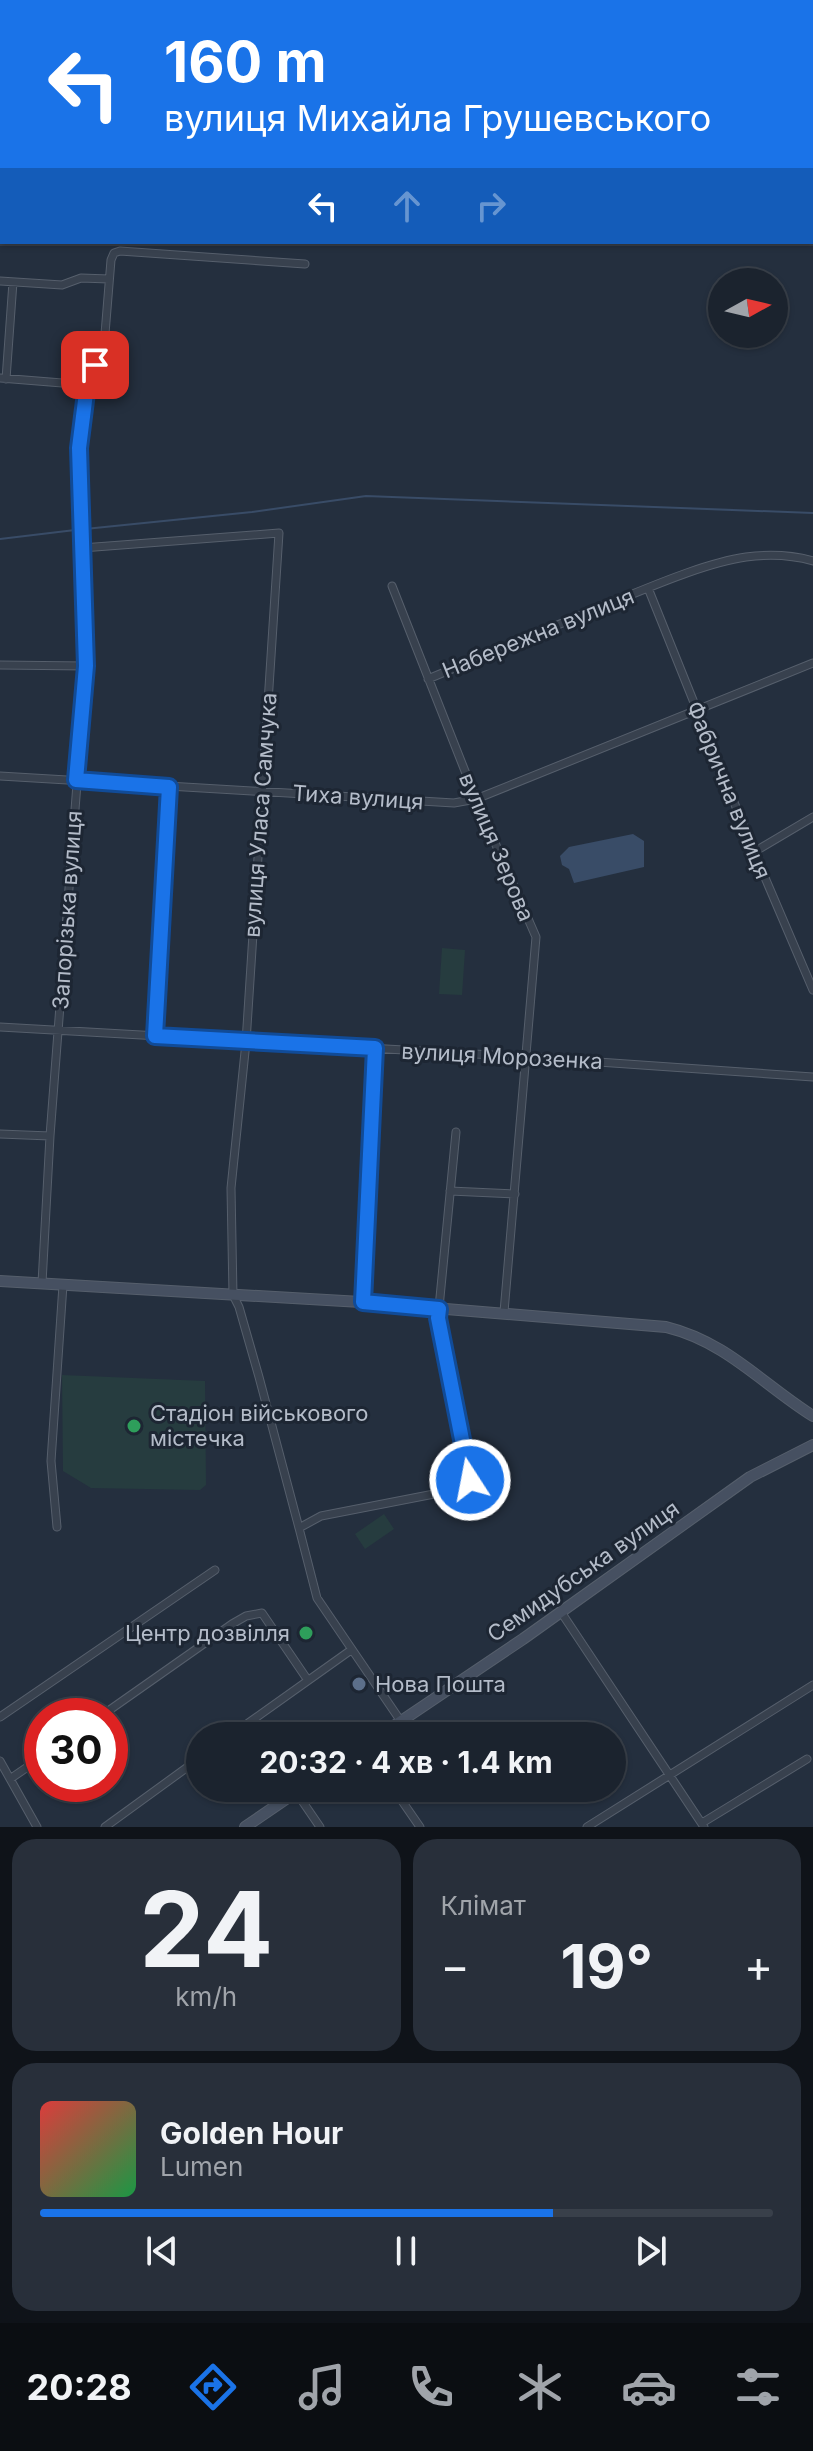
<!DOCTYPE html>
<html lang="uk">
<meta charset="utf-8">
<style>
:root{--surface:#1b232e;--page:#282f3a;--text:#f1f3f6;--muted:#a0a4aa;--line:#39404a;--accent:#1a73e8}
body{margin:0;font-family:Inter,sans-serif;background:var(--page);color:var(--text);height:100vh;display:flex;flex-direction:column;font-size:30px;white-space:nowrap}
*{box-sizing:border-box;margin:0}
p{font-size:26px;color:var(--muted)}
.icon{flex:none;width:44px;height:44px;fill:none;stroke:currentColor;stroke-width:2;stroke-linecap:round;stroke-linejoin:round}
.map{position:relative;height:1827px;overflow:hidden}
.details{display:flex;flex-direction:column;gap:12px;padding:12px;background:#0f1319;flex:1}
.details>*{flex:none}
.top-card{position:absolute;left:0px;top:0px;width:814px;height:244px;box-shadow:0 2px 6px #0004,0 0 0 2px var(--line);background:#1a73e8;color:#fff;overflow:hidden}
.needle{width:52px;rotate:82deg}
.fabs{position:absolute;left:708px;top:268px;display:grid;gap:16px}
.fabs a{display:grid;place-items:center;width:80px;height:80px;border-radius:50%;background:var(--surface);box-shadow:0 2px 6px #0004,0 0 0 2px var(--line);font-size:40px}
.speed{position:absolute;left:24px;top:1698px;display:flex;gap:16px;font-size:40px;font-weight:700;text-align:center}
.speed>*{display:grid;place-content:center;width:104px;height:104px;border-radius:50%;background:var(--surface);box-shadow:0 2px 6px #0004,0 0 0 2px var(--line);line-height:1}
.speed .limit{border:12px solid #d22;background:#fff;color:#111}
.pin{position:absolute;display:grid;place-items:center;width:68px;height:68px;color:#fff;margin:-34px;border-radius:16px;box-shadow:0 4px 12px #0006}
.me{position:absolute;width:88px;margin:-44px;rotate:349deg;stroke-linejoin:round;filter:drop-shadow(0 0 6px #0008)}
.turn{display:flex;align-items:center;gap:28px;height:168px;padding:0 32px;font-size:36px}
.turn .icon{width:104px;height:104px;stroke-width:2.5}
.turn b{display:block;font-size:56px;line-height:68px}
.lanes{display:flex;align-items:center;height:76px;padding:0 32px;background:#0003;justify-content:center;gap:40px;direction:ltr}
.lanes .off{opacity:.35}
.big{font-size:60px;font-weight:700;line-height:1.1}
.details .tile{flex:1;display:flex;flex-direction:column;justify-content:center;gap:12px;min-width:0;padding:0 28px;border-radius:24px;background:var(--page)}
.details .dial{align-items:center;gap:0}
.dial b{font-size:104px;line-height:1}
.song{display:flex;align-items:center;gap:24px}
.cover{width:96px;height:96px;border-radius:12px;background:linear-gradient(135deg,hsl(0 70% 55%),hsl(140 70% 35%))}
.played{height:8px;border-radius:4px;background:linear-gradient(90deg,var(--accent) 70%,var(--line) 70%)}
.keys{display:flex;justify-content:space-around;direction:ltr}
.heat{display:flex;justify-content:space-between;align-items:center;font-size:44px;direction:ltr}
.details .tiles{flex:1;display:grid;gap:12px;grid-template-columns:1fr 1fr}
.tile:last-child{grid-column:span 2}
.trip{position:absolute;left:186px;top:1722px;width:440px;height:80px;border-radius:40px;background:var(--surface);box-shadow:0 2px 6px #0004,0 0 0 2px var(--line);font-weight:700;line-height:80px;text-align:center}
.tab-bar{display:flex;height:128px;justify-content:space-around;align-items:center;background:#0b0e12;color:var(--muted)}
.tab-bar .icon{width:56px;height:56px}
.tab-bar .on{color:var(--accent)}
.tab-bar b{font-size:36px;color:var(--text)}
.map>svg:first-child{display:block}
.green{fill:#263c3f}
.water{fill:#394c67}
.lines{fill:none;stroke-linecap:round;stroke-linejoin:round}
.stream{stroke:#394c67;stroke-width:2}
.street-casing{stroke:#565f6c;stroke-width:9}
.secondary-casing{stroke:#565f6c;stroke-width:12}
.street{stroke:#38414e;stroke-width:7}
.secondary{stroke:#465061;stroke-width:10}
.route-casing{stroke:#114b97;stroke-width:20}
.route{stroke:#1a73e8;stroke-width:14}
.leisure-dot{fill:#2e9e5b;stroke:#1d2633;stroke-width:3}
.service-dot{fill:#5c6f8a;stroke:#1d2633;stroke-width:3}
.labels{text-anchor:middle;stroke-width:6;stroke-linejoin:round;paint-order:stroke}
.street-label{font-size:22px;fill:#b4bcc9;stroke:#1d2633}
.poi-label{font-size:22px;fill:#b4bcc9;stroke:#1d2633;text-anchor:start}
</style>
<div class="map">
<svg width="813" height="1827" viewBox="0 0 813 1827">
<rect width="100%" height="100%" fill="#242f3e"/>
<!-- green -->
<path class="green" d="M442,948L465,950L462,995L439,994Z
M62,1375L205,1381L206,1485L200,1490L91,1488L63,1471Z
M384,1514L394,1529L365,1549L355,1534Z"/>
<!-- water -->
<path class="water" d="M633,834L644,841V867L574,883L569,869L562,865L560,856L569,847Z"/>
<g class="lines">
<!-- stream -->
<path class="stream" d="M85,529L252,512L366,496L813,513
M0,539L75,530"/>
<!-- street casing -->
<g class="street-casing">
<path id="street" d="M0,281L62,285L81,278L109,279
M0,378L87,385
M6,379L13,282
M82,548L279,533L246,1042L231,1188L233,1295L239,1307L259,1377L299,1528L321,1516L434,1494L470,1480L438,1318L456,1132
M392,586L476,799L536,937L504,1312
M648,588L754,852L813,990
M0,665L86,666
M428,679C488,654 548,629 608,604C648,588 704,563 746,557C769,554 792,555 813,561
M0,776L454,803L476,799L813,663
M754,852L813,817
M0,1027L526,1057L813,1077
M155,1036L169,787
M0,1134L50,1136
M450,1191L515,1194
M42,1283L50,1136L86,666L79,448L87,385L104,346L111,260L114,253L120,251L305,264
M363,1302L375,1048
M57,1527L51,1461L63,1285
M299,1528L317,1598L400,1720
M561,1612L704,1827
M101,1716L232,1624L246,1616L262,1613L307,1679
M0,1717L215,1570
M230,1736L351,1650
M0,1761L37,1827
M10,1779L42,1757
M393,1788L420,1827
M296,1792L320,1827
M702,1823L807,1759
M105,1827L200,1758
M587,1827L813,1685"/>
</g>
<!-- secondary casing -->
<g class="secondary-casing">
<path id="secondary" d="M0,1281L361,1302L666,1327C727,1342 762,1384 813,1416
M379,1736L523,1639L750,1477L813,1445
M245,1827L302,1788"/>
</g>
<!-- street -->
<use href="#street" class="street"/>
<!-- secondary -->
<use href="#secondary" class="secondary"/>
</g>
<g class="lines">
<!-- route casing -->
<g class="route-casing">
<path id="route" d="M95,365L87,385L79,448L86,666L76,780L169,787L155,1036L375,1048L363,1302L439,1309L438,1318L470,1480"/>
</g>
<!-- route -->
<use href="#route" class="route"/>
</g>
<!-- markers -->
<g class="leisure-dot">
<circle cx="134" cy="1426" r="8"/>
<circle cx="306" cy="1633" r="8"/>
</g>
<circle class="service-dot" cx="359" cy="1684" r="8"/>
<g class="labels">
<!-- street labels -->
<g class="street-label">
<text transform="translate(538 633) rotate(-22)" y="8">Набережна вулиця</text>
<text transform="translate(729 790) rotate(68)" y="8">Фабрична вулиця</text>
<text transform="translate(358 797) rotate(4)" y="8">Тиха вулиця</text>
<text transform="translate(260 815) rotate(-86)" y="8">вулиця Уласа Самчука</text>
<text transform="translate(497 847) rotate(67)" y="8">вулиця Зерова</text>
<text transform="translate(67 910) rotate(-86)" y="8">Запорізька вулиця</text>
<text transform="translate(502 1056) rotate(3)" y="8">вулиця Морозенка</text>
<text transform="translate(583 1571) rotate(-35)" y="8">Семидубська вулиця</text>
</g>
<!-- poi labels -->
<g class="poi-label">
<text x="150" y="1421">Стадіон військового<tspan x="150" dy="25">містечка</tspan></text>
<text x="290" y="1641" text-anchor="end">Центр дозвілля</text>
<text x="375" y="1692">Нова Пошта</text>
</g>
</g>
</svg>
<div class="fabs">
<a><svg class="needle" viewBox="-14 -14 28 28"><path d="M0-13l5 13h-10z" fill="#e53935"/><path d="M0 13l5-13h-10z" fill="#a0a4aa"/></svg></a>
</div>
<div class="speed"><div class="limit">30</div></div>
<div class="pin" style="left:95px;top:365px;background:#d93025"><svg class="icon" aria-label="arrive" viewBox="0 0 24 24"><path d="M6 21V4h12l-3 4 3 4H6"/></svg></div>
<svg class="me" style="left:470px;top:1480px" viewBox="-20 -20 40 40"><circle r="17" fill="#1a73e8" stroke="#fff" stroke-width="3"/><path d="M0-11L8 9 0 5-8 9z" fill="#fff"/></svg>
<div class="trip">20:32 · 4 хв · 1.4 km</div>
<div class="top-card">
<div class="turn"><svg class="icon" aria-label="left" viewBox="0 0 24 24"><path d="M17 20v-9H6M10 6l-5 5 5 5"/></svg><div><b>160 m</b>вулиця Михайла Грушевського</div></div>
<div class="lanes"><svg class="icon" aria-label="left" viewBox="0 0 24 24"><path d="M17 20v-9H6M10 6l-5 5 5 5"/></svg><svg class="icon off" aria-label="ahead" viewBox="0 0 24 24"><path d="M12 20V5M6 11l6-6 6 6"/></svg><svg class="icon off" aria-label="right" viewBox="0 0 24 24"><path d="M7 20v-9h11M14 6l5 5-5 5"/></svg></div>
</div>
</div>
<section class="details">
<div class="tiles">
<div class="tile dial"><b>24</b><p>km/h</p></div>
<div class="tile"><p>Клімат</p>
<div class="heat"><a>−</a><b class="big">19°</b><a>+</a></div>
</div>
<div class="tile">
<div class="song"><i class="cover"></i><div><b>Golden Hour</b><p>Lumen</p></div></div>
<div class="played"></div>
<div class="keys"><svg class="icon" aria-label="previous" viewBox="0 0 24 24"><path d="M18 5L8 12l10 7zM5 5v14"/></svg><svg class="icon" aria-label="pause" viewBox="0 0 24 24"><path d="M8 5v14M16 5v14"/></svg><svg class="icon" aria-label="next" viewBox="0 0 24 24"><path d="M6 5l10 7-10 7zM19 5v14"/></svg></div>
</div>
</div>
</section>
<nav class="tab-bar">
<b>20:28</b>
<svg class="icon on" aria-label="directions" viewBox="0 0 24 24"><path d="M12 3l9 9-9 9-9-9zM9 14v-3h6M13 9l2 2-2 2"/></svg>
<svg class="icon" aria-label="music" viewBox="0 0 24 24"><path d="M9 18V5l10-2v13"/><circle cx="6" cy="18" r="3"/><circle cx="16" cy="16" r="3"/></svg>
<svg class="icon" aria-label="phone" viewBox="0 0 24 24"><path d="M5 4h4l2 5-3 2q2 4 5 5l2-3 5 2v4C11 20 4 13 5 4z"/></svg>
<svg class="icon" aria-label="climate" viewBox="0 0 24 24"><path d="M12 3v18M4 7l16 10M4 17L20 7"/></svg>
<svg class="icon" aria-label="car" viewBox="0 0 24 24"><path d="M5 17H2v-5l4-1 3-4h7l3 4 3 1v5h-3M9 17h6M6 11h13"/><circle cx="7" cy="17" r="2"/><circle cx="17" cy="17" r="2"/></svg>
<svg class="icon" aria-label="filters" viewBox="0 0 24 24"><path d="M4 7h16M4 17h16"/><circle cx="9" cy="7" r="2"/><circle cx="15" cy="17" r="2"/></svg>
</nav>
